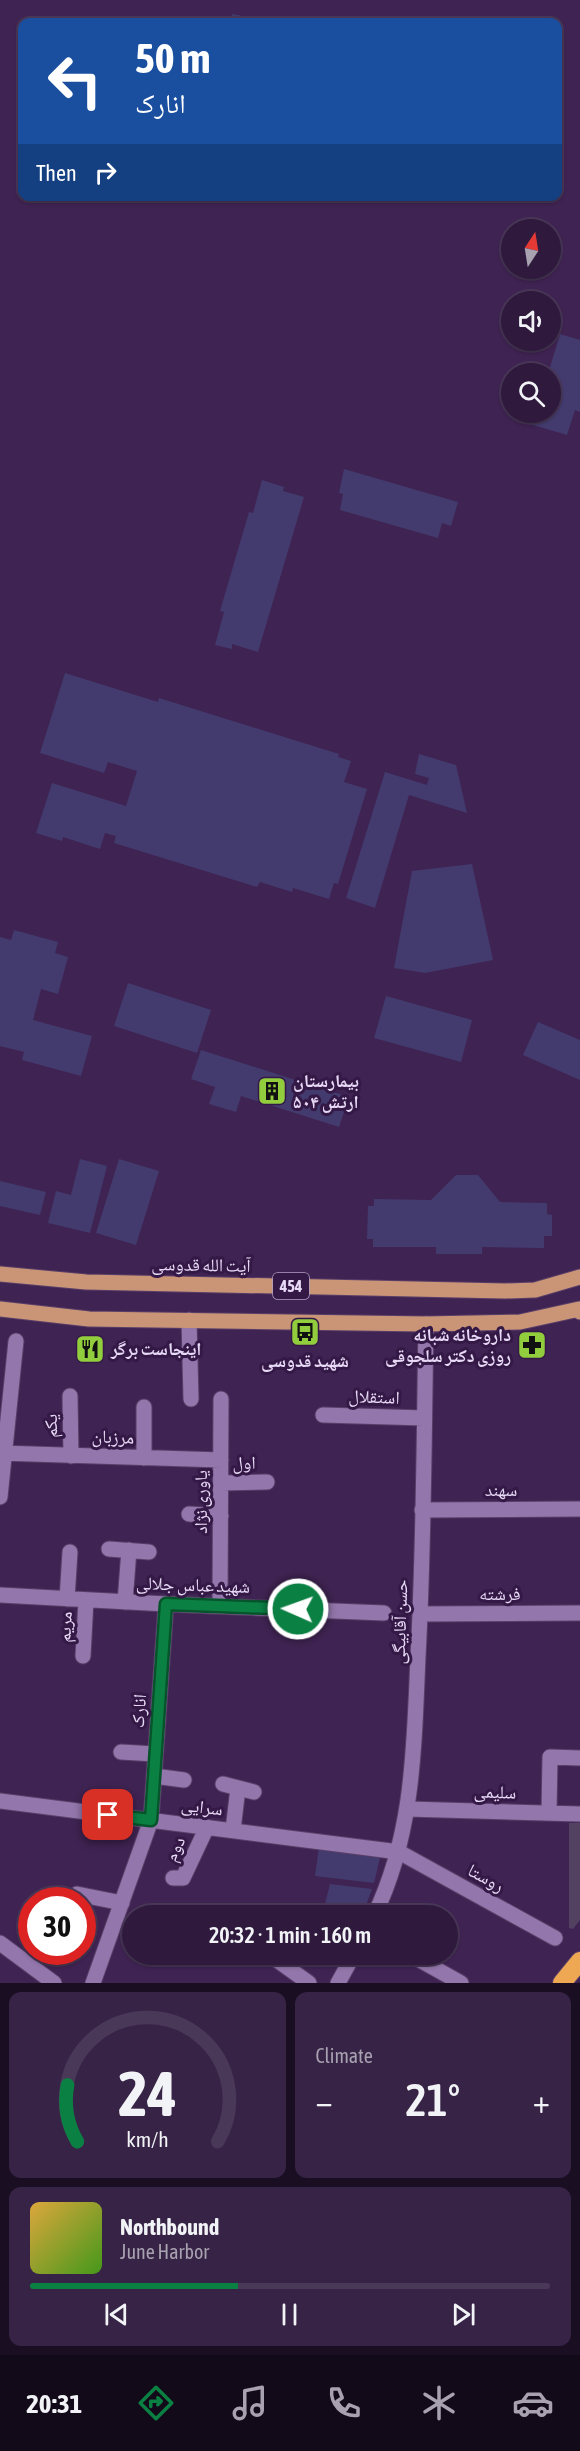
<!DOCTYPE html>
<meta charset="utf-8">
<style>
:root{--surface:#2f1a3e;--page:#372345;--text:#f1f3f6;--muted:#a7a1b0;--line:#4a3858;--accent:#0b8043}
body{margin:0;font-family:"Asap Condensed","Noto Naskh Arabic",sans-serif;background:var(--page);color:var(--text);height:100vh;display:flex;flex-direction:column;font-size:22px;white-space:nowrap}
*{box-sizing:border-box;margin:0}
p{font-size:20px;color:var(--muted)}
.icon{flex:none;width:33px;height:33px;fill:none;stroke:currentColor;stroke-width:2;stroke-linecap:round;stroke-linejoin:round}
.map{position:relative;height:1983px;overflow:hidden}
.panel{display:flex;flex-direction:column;gap:9px;padding:9px;background:#1a0e22;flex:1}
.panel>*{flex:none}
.top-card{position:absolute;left:18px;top:18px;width:544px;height:183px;border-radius:12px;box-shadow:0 2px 4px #0004,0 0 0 2px var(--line);background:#1a4fa0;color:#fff;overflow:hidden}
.needle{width:39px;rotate:12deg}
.controls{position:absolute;left:501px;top:219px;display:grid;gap:12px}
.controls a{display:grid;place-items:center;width:60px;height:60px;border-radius:50%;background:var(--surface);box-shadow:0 2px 4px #0004,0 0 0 2px var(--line);font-size:30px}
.speed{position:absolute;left:18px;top:1887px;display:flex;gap:12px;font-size:30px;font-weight:700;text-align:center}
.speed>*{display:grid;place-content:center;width:78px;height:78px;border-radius:50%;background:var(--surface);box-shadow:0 2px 4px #0004,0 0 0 2px var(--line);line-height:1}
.speed .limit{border:9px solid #d22;background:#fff;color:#111}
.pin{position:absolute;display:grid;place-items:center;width:51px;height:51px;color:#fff;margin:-26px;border-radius:12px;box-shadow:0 3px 9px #0006}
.me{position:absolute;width:66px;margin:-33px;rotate:272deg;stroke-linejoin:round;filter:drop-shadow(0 0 4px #0008)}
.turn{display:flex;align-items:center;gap:21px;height:126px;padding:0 18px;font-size:27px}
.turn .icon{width:78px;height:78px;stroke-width:2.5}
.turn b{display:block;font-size:42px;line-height:51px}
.then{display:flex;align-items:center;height:57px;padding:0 18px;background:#0003;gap:12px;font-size:22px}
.big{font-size:45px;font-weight:600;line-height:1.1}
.panel .card{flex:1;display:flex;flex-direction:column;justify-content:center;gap:9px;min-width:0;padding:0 21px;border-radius:12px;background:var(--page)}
.panel .dial{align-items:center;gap:0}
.dial svg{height:156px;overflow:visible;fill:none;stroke:var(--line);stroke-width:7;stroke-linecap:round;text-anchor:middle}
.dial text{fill:var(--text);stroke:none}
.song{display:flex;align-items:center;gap:18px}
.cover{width:72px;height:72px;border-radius:9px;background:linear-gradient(135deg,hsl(40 70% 55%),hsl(100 70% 35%))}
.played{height:6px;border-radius:3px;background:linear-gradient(90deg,var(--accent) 40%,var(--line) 40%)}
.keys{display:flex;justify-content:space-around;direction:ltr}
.heat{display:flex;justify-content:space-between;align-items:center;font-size:33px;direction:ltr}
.panel .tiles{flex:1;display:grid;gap:9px;grid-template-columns:1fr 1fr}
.card:last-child{grid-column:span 2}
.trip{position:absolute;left:122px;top:1905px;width:336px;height:60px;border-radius:30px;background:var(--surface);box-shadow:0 2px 4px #0004,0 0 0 2px var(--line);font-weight:600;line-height:60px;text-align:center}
.tabs{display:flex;height:96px;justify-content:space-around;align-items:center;background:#130a19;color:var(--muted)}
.tabs .icon{width:42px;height:42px}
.tabs .selected{color:var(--accent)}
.tabs b{font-size:27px;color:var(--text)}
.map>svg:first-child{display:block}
.green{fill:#534161}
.building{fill:#433b6e}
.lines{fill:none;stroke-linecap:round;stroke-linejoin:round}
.minor-casing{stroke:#583f68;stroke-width:17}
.major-casing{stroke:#583f68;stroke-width:17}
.highway-casing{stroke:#583f68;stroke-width:20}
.minor{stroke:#9376ab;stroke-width:15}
.major{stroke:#ca9477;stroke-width:15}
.highway{stroke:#eea854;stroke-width:18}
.route-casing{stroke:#07532c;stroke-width:15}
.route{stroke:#0b8043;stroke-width:10}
.labels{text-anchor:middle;stroke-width:6;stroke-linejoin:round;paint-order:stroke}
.shield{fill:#341947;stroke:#b29fc2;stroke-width:1.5}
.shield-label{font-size:16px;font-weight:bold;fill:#e8d9f6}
.poi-label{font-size:18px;font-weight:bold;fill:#e8d9f6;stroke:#341947;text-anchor:start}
.street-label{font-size:18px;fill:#e8d9f6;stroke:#341947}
</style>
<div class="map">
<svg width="580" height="1983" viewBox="0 0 580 1983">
<rect width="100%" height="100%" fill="#3f2352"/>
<!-- green -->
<path class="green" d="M569,1823H580V1920L573,1929L569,1928Z"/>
<!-- building -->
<path class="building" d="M232,14L269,21V22H230Z
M560,334L580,340V412L575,410L567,435L533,425L536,412H550V374H548Z
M344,469L458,502L451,526L442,523L438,538L340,510L343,494L339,493Z
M262,480L284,487L283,491L304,497L258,652L232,644V649L215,645L224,612L220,611L249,512L253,513Z
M65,673L158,702L159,698L339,754L338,757L351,761L344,782L367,789L338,884L334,883L329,899L293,888L292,892L260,882L257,887L114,843L116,836L105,833L100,849L63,837L62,841L36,833L52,783L126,806L137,771L108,762L104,773L40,753Z
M419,754L456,765L467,813L409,795L375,908L346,898L385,772L427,785L429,778L415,774Z
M472,864L493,960L425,973L394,968L412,871Z
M14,930L58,942L55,953L68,957L58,994L41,989L33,1020L92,1036L81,1076L22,1060L24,1052L0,1046V937L11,940Z
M128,983L211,1010L197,1053L114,1026Z
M386,996L472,1020L461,1062L374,1038Z
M538,1022L580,1040V1080L523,1055Z
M201,1050L349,1097L339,1127L241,1096L236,1112L209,1104L215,1087L191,1079Z
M80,1159L107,1166L90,1233L48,1223L56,1191L71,1195Z
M119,1159L159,1171L136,1245L96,1233Z
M456,1175H478L500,1202L547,1203V1214L552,1215V1236H544V1248L482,1247V1254H436V1247H373V1239H367L368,1206H374V1199L431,1200Z
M0,1181L46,1192L40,1215L0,1206Z
M319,1847L381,1854L374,1883L315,1876Z
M330,1884L372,1889L362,1916H322Z"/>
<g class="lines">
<!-- minor casing -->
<g class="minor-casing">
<path id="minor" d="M189,1320L191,1399
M70,1396L71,1456
M323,1415L424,1418
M0,1453L221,1460
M144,1458V1407
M221,1483L267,1482
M0,1497L16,1341
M422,1510L580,1509
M189,1514L221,1516
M109,1549L149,1552
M0,1595L166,1604L384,1613
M67,1599L70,1552
M125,1602L129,1550
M220,1606L221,1399
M420,1614L580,1613
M83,1656L86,1600
M121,1752L155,1754
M154,1776L184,1780
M223,1784L254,1792
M0,1801L399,1852L555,1938
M408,1809L580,1814
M549,1813L550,1757L580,1758
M233,1830L238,1788
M173,1878H183L207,1827
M77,1894L122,1903
M374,1916C414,1834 414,1745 418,1657C424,1546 424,1435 426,1324
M0,1943L54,1983
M409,1954L461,1983
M270,1955L309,1983
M93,1983L151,1820L166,1604
M338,1983L354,1954"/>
</g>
<!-- major casing -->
<g class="major-casing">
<path id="major" d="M0,1274L86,1282L505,1291L535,1290L580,1277
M0,1309L89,1319L426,1324L520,1322L579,1309L580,1312"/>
</g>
<!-- highway casing -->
<g class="highway-casing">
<path id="highway" d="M562,1983L580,1961"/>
</g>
<!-- minor -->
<use href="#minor" class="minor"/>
<!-- major -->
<use href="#major" class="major"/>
<!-- highway -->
<use href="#highway" class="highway"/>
</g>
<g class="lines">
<!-- route casing -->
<g class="route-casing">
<path id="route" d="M108,1815L151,1820L166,1604L298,1609"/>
</g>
<!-- route -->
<use href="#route" class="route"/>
</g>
<!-- icons -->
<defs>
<g id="building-square" transform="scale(1.5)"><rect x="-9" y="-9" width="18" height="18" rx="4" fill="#92cd3e" stroke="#341947"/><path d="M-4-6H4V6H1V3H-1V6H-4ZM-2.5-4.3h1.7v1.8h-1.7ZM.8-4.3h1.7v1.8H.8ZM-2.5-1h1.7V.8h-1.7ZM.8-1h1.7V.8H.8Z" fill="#111"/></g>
<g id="bus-square" transform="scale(1.5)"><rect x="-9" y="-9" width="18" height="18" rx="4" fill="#92cd3e" stroke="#341947"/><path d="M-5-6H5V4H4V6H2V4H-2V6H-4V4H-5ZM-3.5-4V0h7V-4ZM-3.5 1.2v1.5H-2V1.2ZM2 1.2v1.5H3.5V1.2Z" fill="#111"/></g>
<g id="pharmacy-square" transform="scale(1.5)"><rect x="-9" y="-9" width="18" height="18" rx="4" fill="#92cd3e" stroke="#341947"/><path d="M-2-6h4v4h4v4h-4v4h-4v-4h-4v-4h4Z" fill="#111"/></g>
<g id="restaurant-square" transform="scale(1.5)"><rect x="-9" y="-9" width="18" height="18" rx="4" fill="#92cd3e" stroke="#341947"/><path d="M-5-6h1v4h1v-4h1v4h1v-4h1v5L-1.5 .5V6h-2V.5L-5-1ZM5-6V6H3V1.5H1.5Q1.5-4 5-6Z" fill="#111"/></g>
</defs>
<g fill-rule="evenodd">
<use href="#building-square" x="272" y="1091"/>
<use href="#bus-square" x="305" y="1332"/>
<use href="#pharmacy-square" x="532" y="1345"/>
<use href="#restaurant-square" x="90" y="1349"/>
</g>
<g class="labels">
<!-- shield labels -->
<rect class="shield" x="273" y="1273" width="36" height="26" rx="4.5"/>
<g class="shield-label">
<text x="291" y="1292">454</text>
</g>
<!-- poi labels -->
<g class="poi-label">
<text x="293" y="1087">بیمارستان<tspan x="293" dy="21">۵۰۴ ارتش</tspan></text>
<text x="511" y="1341" text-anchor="end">داروخانه شبانه<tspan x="511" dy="21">روزی دکتر سلجوقی</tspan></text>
<text x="111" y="1355">اینجاست برگر</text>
<text x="305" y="1367" text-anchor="middle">شهید قدوسی</text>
</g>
<!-- street labels -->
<g class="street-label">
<text transform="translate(201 1265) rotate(1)" y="6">آیت الله قدوسی</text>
<text transform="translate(374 1397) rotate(2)" y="6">استقلال</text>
<text transform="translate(51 1426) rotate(-91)" y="6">یکم</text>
<text transform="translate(113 1437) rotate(2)" y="6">مرزبان</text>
<text transform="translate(244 1463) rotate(-1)" y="6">اول</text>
<text x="501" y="1496">سهند</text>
<text transform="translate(201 1502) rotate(-90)" y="6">یاوری نژاد</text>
<text transform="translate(193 1585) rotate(2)" y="6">شهید عباس جلالی</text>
<text x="500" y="1600">فرشته</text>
<text transform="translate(400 1622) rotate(-88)" y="6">حسن آقابیگی</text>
<text transform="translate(65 1627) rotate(-87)" y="6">مریم</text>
<text transform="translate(139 1711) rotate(-86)" y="6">انارک</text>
<text transform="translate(495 1792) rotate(2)" y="6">سلیمی</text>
<text transform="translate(202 1807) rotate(7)" y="6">سرایی</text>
<text transform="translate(175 1849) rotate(-65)" y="6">دوم</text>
<text transform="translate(486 1878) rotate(29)" y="6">روستا</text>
</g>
</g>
</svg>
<div class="controls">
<a><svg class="needle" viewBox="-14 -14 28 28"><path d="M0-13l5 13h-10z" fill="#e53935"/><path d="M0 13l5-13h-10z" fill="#a7a1b0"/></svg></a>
<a><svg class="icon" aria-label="sound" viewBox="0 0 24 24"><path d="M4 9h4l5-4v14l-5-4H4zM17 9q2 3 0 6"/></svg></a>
<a><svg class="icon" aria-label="search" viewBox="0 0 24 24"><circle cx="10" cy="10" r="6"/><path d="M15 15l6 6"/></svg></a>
</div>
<div class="speed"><div class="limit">30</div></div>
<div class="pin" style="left:108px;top:1815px;background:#d93025"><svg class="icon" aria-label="arrive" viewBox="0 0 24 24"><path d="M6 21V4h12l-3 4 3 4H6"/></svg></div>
<svg class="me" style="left:298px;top:1609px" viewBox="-20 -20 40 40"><circle r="17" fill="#0b8043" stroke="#fff" stroke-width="3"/><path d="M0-11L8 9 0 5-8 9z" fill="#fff"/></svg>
<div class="trip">20:32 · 1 min · 160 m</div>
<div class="top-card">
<div class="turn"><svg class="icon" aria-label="left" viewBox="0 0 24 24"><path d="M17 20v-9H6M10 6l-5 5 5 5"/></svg><div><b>50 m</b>انارک</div></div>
<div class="then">Then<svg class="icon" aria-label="right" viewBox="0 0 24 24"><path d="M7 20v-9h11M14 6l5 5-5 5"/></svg></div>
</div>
</div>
<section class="panel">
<div class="tiles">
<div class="card dial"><svg viewBox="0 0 100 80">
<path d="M14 69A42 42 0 1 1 86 69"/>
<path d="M14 69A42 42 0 0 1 9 40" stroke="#0b8043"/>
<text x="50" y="56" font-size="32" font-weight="700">24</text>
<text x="50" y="72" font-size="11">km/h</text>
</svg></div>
<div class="card"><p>Climate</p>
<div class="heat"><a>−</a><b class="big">21°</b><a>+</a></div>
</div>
<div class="card">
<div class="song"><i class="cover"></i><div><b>Northbound</b><p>June Harbor</p></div></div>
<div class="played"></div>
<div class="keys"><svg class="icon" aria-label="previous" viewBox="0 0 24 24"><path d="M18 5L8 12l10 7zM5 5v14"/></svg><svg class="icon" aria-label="pause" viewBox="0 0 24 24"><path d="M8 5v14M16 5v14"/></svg><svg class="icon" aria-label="next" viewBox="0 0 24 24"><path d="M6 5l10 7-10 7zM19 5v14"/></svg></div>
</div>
</div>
</section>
<nav class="tabs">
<b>20:31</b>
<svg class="icon selected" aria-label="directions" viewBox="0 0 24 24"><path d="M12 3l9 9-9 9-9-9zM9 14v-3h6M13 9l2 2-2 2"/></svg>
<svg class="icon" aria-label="music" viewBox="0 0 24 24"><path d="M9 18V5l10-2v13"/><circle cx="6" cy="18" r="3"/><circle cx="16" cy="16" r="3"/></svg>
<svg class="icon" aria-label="phone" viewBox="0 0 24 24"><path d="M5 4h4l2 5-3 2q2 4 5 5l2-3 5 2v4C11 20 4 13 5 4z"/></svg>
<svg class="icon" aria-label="climate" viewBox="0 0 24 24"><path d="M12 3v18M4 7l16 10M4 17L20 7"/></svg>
<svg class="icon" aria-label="car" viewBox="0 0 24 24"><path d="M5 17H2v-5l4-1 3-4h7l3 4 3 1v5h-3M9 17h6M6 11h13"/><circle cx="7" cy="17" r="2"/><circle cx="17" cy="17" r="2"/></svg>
</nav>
